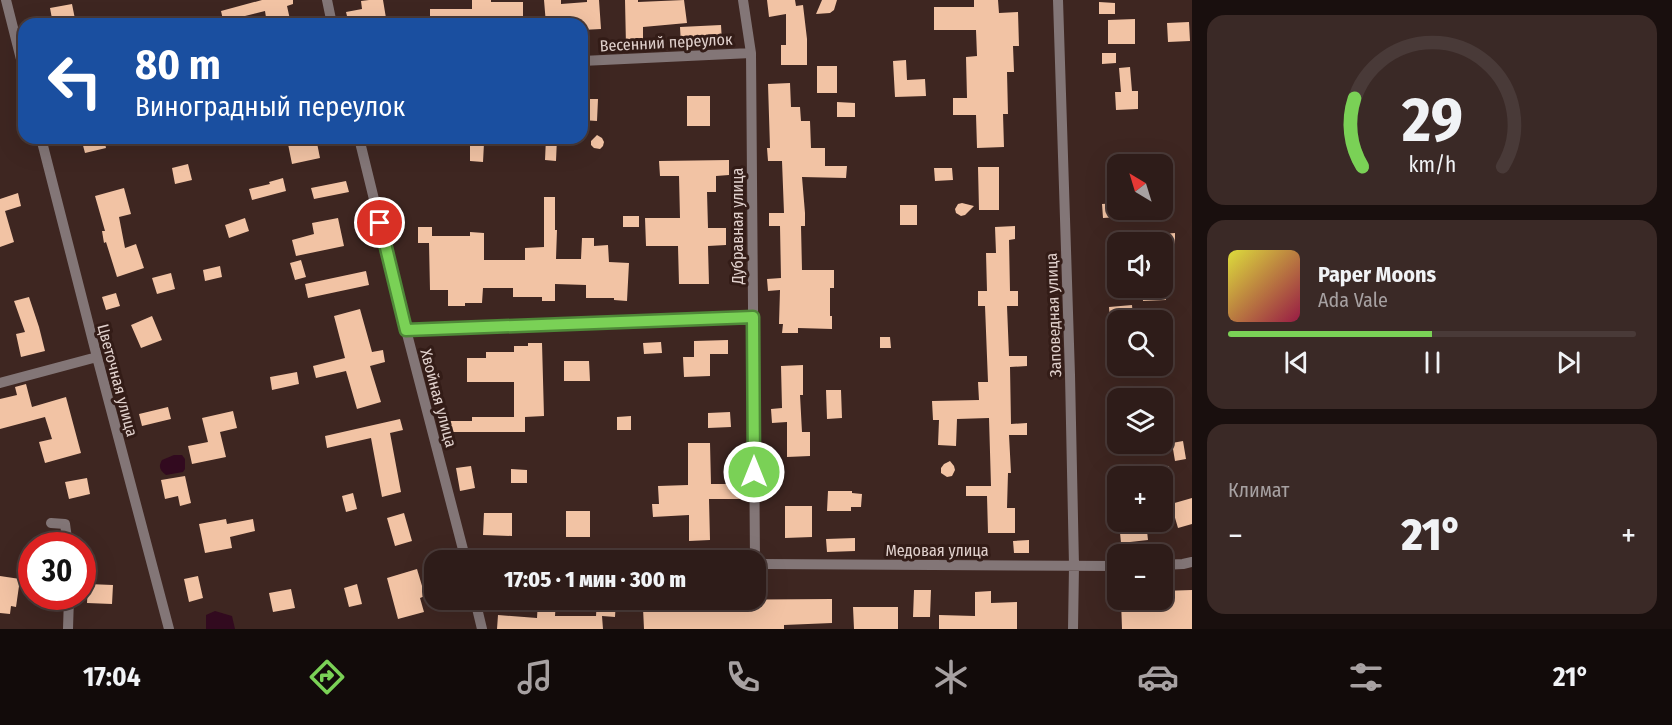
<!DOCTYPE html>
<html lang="ru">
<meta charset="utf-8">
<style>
:root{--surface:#2e1c19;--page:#3a2926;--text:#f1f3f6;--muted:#a7a1a2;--line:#493a38;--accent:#7ad156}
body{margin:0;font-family:"Fira Sans Condensed",sans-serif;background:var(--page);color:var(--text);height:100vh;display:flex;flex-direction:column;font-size:22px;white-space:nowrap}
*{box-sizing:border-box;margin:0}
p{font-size:20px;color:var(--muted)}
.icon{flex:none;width:33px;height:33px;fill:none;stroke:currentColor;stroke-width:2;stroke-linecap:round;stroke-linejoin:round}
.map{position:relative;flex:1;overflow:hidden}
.sheet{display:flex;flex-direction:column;gap:15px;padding:15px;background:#190f0e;width:480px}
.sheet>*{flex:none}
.guide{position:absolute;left:18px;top:18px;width:570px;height:126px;border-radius:18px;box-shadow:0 6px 24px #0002,0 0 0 2px var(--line);background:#1a4fa0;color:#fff;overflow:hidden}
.needle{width:39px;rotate:322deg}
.tools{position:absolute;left:1107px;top:154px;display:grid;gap:12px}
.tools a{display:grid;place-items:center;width:66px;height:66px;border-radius:12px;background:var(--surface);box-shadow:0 6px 24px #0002,0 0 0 2px var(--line);font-size:30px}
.speed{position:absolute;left:18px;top:532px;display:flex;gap:12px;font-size:30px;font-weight:700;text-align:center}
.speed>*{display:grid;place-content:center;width:78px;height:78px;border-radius:50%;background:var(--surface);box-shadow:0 6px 24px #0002,0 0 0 2px var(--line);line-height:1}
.speed .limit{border:9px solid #d22;background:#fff;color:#111}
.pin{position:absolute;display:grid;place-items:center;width:51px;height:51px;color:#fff;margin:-26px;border:3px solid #fff;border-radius:50%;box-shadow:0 2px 6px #0007}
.me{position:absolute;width:66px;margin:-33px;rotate:0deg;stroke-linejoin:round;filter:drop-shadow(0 0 4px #0008)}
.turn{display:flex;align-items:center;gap:21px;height:126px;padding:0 18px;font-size:27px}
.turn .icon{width:78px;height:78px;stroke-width:2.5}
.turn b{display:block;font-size:42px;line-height:51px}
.big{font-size:45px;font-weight:800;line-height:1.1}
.sheet .tile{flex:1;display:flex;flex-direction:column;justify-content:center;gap:9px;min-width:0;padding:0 21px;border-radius:18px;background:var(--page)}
.sheet .dial{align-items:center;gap:0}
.dial svg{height:156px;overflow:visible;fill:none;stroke:var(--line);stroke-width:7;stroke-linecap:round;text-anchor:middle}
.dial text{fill:var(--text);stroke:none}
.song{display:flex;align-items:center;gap:18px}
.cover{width:72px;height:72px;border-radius:9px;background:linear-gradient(135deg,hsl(60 70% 55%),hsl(340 70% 35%))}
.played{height:6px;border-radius:3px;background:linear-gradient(90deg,var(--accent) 50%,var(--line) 50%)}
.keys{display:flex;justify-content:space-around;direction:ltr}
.heat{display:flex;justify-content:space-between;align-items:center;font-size:33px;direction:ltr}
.trip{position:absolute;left:424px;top:550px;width:342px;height:60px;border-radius:18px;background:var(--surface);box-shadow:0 6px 24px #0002,0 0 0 2px var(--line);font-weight:800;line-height:60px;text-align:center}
.menu{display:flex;height:96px;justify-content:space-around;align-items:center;background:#120b0a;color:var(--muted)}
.menu .icon{width:42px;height:42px}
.menu .selected{color:var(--accent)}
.menu b{font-size:27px;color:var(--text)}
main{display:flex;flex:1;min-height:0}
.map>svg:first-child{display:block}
.water{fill:#320a1f}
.building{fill:#f2c3a4}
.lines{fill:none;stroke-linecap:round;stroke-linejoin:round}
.street{stroke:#837677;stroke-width:10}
.route-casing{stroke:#4f8838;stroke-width:15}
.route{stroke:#7ad156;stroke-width:10}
.labels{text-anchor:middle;stroke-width:6;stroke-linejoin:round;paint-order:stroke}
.street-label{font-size:16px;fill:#e1d1cd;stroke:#331c17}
</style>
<main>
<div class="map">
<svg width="1192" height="629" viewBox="0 0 1192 629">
<rect width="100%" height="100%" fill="#3e2621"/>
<!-- water -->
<path class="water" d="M174,455H182L185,459V469L183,472L166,475C160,470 158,467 162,460Z
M215,611L232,616L235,629H206V615Z"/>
<!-- building -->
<path class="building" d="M262,0H293V4L287,6L291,24H267L265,11L245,16L246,21L234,24H224L221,11Z
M369,0H383L387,24H349L346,12L362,9L361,1Z
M472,0H491V2H523V24H430V9H472Z
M544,0H561V4L587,2V0H599L601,29L582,30V24H546Z
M625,0H638V2L684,0L687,23L643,27V46H626Z
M767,0H795L796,6L803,5L807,39V65H781V45H786V14L769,17Z
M822,0H837L834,10L830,13L816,14Z
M974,0H998L999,13L1018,12L1019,46H1013L1014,72H1007L1008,114H1003L1004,147L977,148L976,115H953V98H967L966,57L977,56L976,30H934V7H974Z
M1099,2L1115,3V14H1099Z
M72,4L76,24H53L50,8Z
M1135,19V44H1108V20Z
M1189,22L1190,41L1168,42L1167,23Z
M721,25L722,42L681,45L680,27Z
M1102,53H1116V63L1102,64Z
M906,60L907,80L925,79L926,96L895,97L893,61Z
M817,66H837V93H817Z
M1130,67L1132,91H1138V109L1116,110L1115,92H1121L1119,68Z
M790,83L791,107H800L801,121H810L811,148H825V166H847L846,178L802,177L805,213V226H801L802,270H834V288H830V316H832V329L798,328V333H782L783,324H779L780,290L768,291L767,279L781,278L780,226H769V213H784L782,161H768L767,148H770L768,84Z
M687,96H710V126H687Z
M582,99H598L597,121L582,120Z
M837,102L855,103V117H837Z
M597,135L602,138L604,142L603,146L600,149L594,148L591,145V141Z
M81,138H104L106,148L85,153Z
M293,138H316L320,158L292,164L287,139Z
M546,138H557L556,161L545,160Z
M470,143H484L483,162L470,161Z
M729,160V175L716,176V192H707L708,228H726V245L708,246L709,284H679L678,246H646L645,218H680L679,176H660L659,161Z
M188,164L192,180L175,184L172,168Z
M978,167H999V210H979Z
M934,168H952L953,180L935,181Z
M283,178L286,191L252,200L249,189L270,184L269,182Z
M346,181L349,192L314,199L311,188Z
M124,188L131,214L119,217L125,248L136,244L144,268L117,277L106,242L104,243L102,231H105L95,196Z
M18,193L21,206L5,211L14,242L0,247V199Z
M544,197H555V230H557L556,259H581L582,238H594V246L608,245L609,262L629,263L627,301L614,300V298H586V285L555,284V301H542V297H513V288H483L482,303H465V306H448V290H430L429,243H418V227H432V236H470V232L484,233V260H525V248L544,247Z
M962,203L974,206L965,215L961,216L956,213L955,209L958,204Z
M1118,203V217L1103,218L1102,204Z
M900,205H917V225H900Z
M623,216H639V227H623Z
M245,218L249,231L229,238L225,225Z
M338,218L344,246L296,256L292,240L314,234L312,223Z
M1015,226V239L1009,240L1010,291H1018V306H1007L1009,356H1027V366L1010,367L1011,424L1027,423V435H1009L1011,473H1008L1007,508H1015V533H988L987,496H966V486H991L989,418L957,419L956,446L938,445L939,420H933L932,401L979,400L978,382H988L985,306H978V291H987L986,253H996L995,227Z
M1175,233V254H1162V234Z
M301,260L306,277L295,280L290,263Z
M220,266L222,277L205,281L203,270Z
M366,271L369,285L308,298L305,284Z
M171,273L175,289L157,294L152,278Z
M1142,288H1166V300L1143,301Z
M116,293L120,306L106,310L102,297Z
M29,297L39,327L45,351L21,357L16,334L25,332L14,301Z
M1132,305L1133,318L1110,320L1109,307Z
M360,309L372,352L383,350L385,362L370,366L381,402L357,409L346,371L316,378L313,366L345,358L334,316Z
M152,316L162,340L141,348L131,325Z
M880,337H890L891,348H880Z
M728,340V354H710V376L684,377L683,357H694V341Z
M661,342L662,353L644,354L643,343Z
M528,343H542L544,416L525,417V432H449V421H472V417H514V382H467V358H486V352H514V346H528Z
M564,361H589L590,381H564Z
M803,365V395H800L802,432H810V456L787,457V422L772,423L771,409L782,408L781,366Z
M297,372L299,384L272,390L270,377Z
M26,384L32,407L66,397L81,453L45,463L39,442L52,439L45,417L0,429V399L17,395L15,387Z
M826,390H841L842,418L827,419Z
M168,407L171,419L142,426L139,414Z
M233,411L237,428L220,432L226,457L192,464L188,446L208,442L202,418Z
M730,412L731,427L708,428V413Z
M631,416V430H617V417Z
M400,419L403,430L390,433L401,492L382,497L371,438L327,448L325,436Z
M1183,441L1186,459L1175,461L1172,443Z
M688,443H710L711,484H741L742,499H709L710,540L689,541V515L653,517L652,504H659L658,486L688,485Z
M950,461L954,466L955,470L952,476L947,477L941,473V468L944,464Z
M471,466L475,488L460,491L456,468Z
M1158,466H1169V477H1158Z
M511,469L527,470V483H511Z
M185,476L191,503L180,506L178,496L165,499L161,480Z
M87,478L90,494L69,499L65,482Z
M828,491H852V493L862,494L861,507H851V511H827Z
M353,493L357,509L346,512L342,496Z
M1192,498V524L1178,528L1171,504Z
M785,506H812V537L785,538Z
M566,511H590V537H566Z
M404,513L412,541L395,546L387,518Z
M484,513H512V536L483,535Z
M226,519L227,524L253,519L255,531L230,537L232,548L205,553L199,524Z
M1119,522H1146L1148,540L1121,543Z
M855,538V551L827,552L826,539Z
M1029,540V553H1014L1013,541Z
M417,569L425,596L420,598L424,612L398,619L387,578Z
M0,576L20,579L16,607L11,606L10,614L0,613Z
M198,576L203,598L189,602L184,579Z
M88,584L113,585L112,604L87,603Z
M357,584L362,604L349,607L344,588Z
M291,589L295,608L273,612L269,593Z
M914,590H931L930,617H913Z
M1192,590V629H1122L1121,600H1162V591Z
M991,591V603L1017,602V629H939V615L975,616V592Z
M832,599V623L784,625V629H644L643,608L662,607L661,600H689V602L714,603V600Z
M538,600H556L555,616H596L597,600H616L615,617L602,616L603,629H497L498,615L537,618Z
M853,607H898V629H854Z"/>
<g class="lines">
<!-- street -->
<path class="street" d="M6,0L24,71
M327,0L332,24
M743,0L751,53L755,561
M1058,0L1070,375L1074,566L1073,629
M582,61L751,53
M41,138L97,357L169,629
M359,138L406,330L466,561
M406,330L753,317
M0,383L97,357
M51,523L65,524L68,546
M756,564L1118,566
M1162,565L1183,564L1192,562
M475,600L482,629
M68,629L69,597"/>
</g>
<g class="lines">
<!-- route casing -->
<g class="route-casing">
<path id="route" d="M380,223L406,330L753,317L754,472"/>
</g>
<!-- route -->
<use href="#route" class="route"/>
</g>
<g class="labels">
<!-- street labels -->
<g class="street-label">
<text transform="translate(666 42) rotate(-3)" y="6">Весенний переулок</text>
<text transform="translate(737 226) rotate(-90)" y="6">Дубравная улица</text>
<text transform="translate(1053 315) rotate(-92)" y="6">Заповедная улица</text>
<text transform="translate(118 380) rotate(75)" y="6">Цветочная улица</text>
<text transform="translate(439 398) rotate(75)" y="6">Хвойная улица</text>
<text x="937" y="556">Медовая улица</text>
</g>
</g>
</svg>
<div class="tools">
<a><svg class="needle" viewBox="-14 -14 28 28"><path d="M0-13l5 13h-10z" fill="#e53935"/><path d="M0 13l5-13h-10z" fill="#a7a1a2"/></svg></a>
<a><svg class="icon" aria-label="sound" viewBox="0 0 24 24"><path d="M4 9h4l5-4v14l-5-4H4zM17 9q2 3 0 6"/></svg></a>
<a><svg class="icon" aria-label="search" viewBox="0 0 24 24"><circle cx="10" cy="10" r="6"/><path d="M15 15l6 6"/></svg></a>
<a><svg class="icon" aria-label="layers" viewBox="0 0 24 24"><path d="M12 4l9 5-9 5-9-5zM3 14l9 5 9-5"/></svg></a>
<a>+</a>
<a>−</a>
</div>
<div class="speed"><div class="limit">30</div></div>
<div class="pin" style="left:380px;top:223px;background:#d93025"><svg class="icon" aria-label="arrive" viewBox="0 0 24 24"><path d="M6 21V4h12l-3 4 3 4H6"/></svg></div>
<svg class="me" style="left:754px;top:472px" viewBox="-20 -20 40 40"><circle r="17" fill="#7ad156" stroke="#fff" stroke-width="3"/><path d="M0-11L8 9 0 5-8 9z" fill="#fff"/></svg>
<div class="trip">17:05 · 1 мин · 300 m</div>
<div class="guide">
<div class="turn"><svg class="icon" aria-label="left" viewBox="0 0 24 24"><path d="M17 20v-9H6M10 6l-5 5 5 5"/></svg><div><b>80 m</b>Виноградный переулок</div></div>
</div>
</div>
<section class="sheet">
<div class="tile dial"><svg viewBox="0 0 100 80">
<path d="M14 69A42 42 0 1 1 86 69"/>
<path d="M14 69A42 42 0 0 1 10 34" stroke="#7ad156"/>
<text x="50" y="56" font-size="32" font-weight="700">29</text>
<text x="50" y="72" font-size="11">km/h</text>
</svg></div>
<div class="tile">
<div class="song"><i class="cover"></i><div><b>Paper Moons</b><p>Ada Vale</p></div></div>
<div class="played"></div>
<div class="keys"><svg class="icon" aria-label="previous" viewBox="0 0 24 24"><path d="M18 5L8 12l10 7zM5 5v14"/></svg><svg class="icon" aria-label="pause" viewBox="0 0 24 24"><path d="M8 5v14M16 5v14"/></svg><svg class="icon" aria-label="next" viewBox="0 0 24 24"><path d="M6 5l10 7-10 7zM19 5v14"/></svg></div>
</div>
<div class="tile"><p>Климат</p>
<div class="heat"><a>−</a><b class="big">21°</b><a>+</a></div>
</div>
</section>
</main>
<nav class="menu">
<b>17:04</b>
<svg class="icon selected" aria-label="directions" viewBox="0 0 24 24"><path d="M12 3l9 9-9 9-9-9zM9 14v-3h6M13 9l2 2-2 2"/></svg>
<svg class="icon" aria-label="music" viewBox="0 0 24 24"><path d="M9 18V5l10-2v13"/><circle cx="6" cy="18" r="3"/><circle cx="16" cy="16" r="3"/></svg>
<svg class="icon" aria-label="phone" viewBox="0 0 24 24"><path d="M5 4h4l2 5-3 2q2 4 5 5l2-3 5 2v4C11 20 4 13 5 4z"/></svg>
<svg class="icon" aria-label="climate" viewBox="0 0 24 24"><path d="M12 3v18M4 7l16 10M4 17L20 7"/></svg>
<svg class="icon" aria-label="car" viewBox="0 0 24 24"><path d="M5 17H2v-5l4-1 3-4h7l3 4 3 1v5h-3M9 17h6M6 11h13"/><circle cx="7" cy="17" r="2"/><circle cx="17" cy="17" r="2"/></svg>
<svg class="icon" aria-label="filters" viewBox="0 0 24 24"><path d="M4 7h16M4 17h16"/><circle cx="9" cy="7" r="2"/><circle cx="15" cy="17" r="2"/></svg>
<b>21°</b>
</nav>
